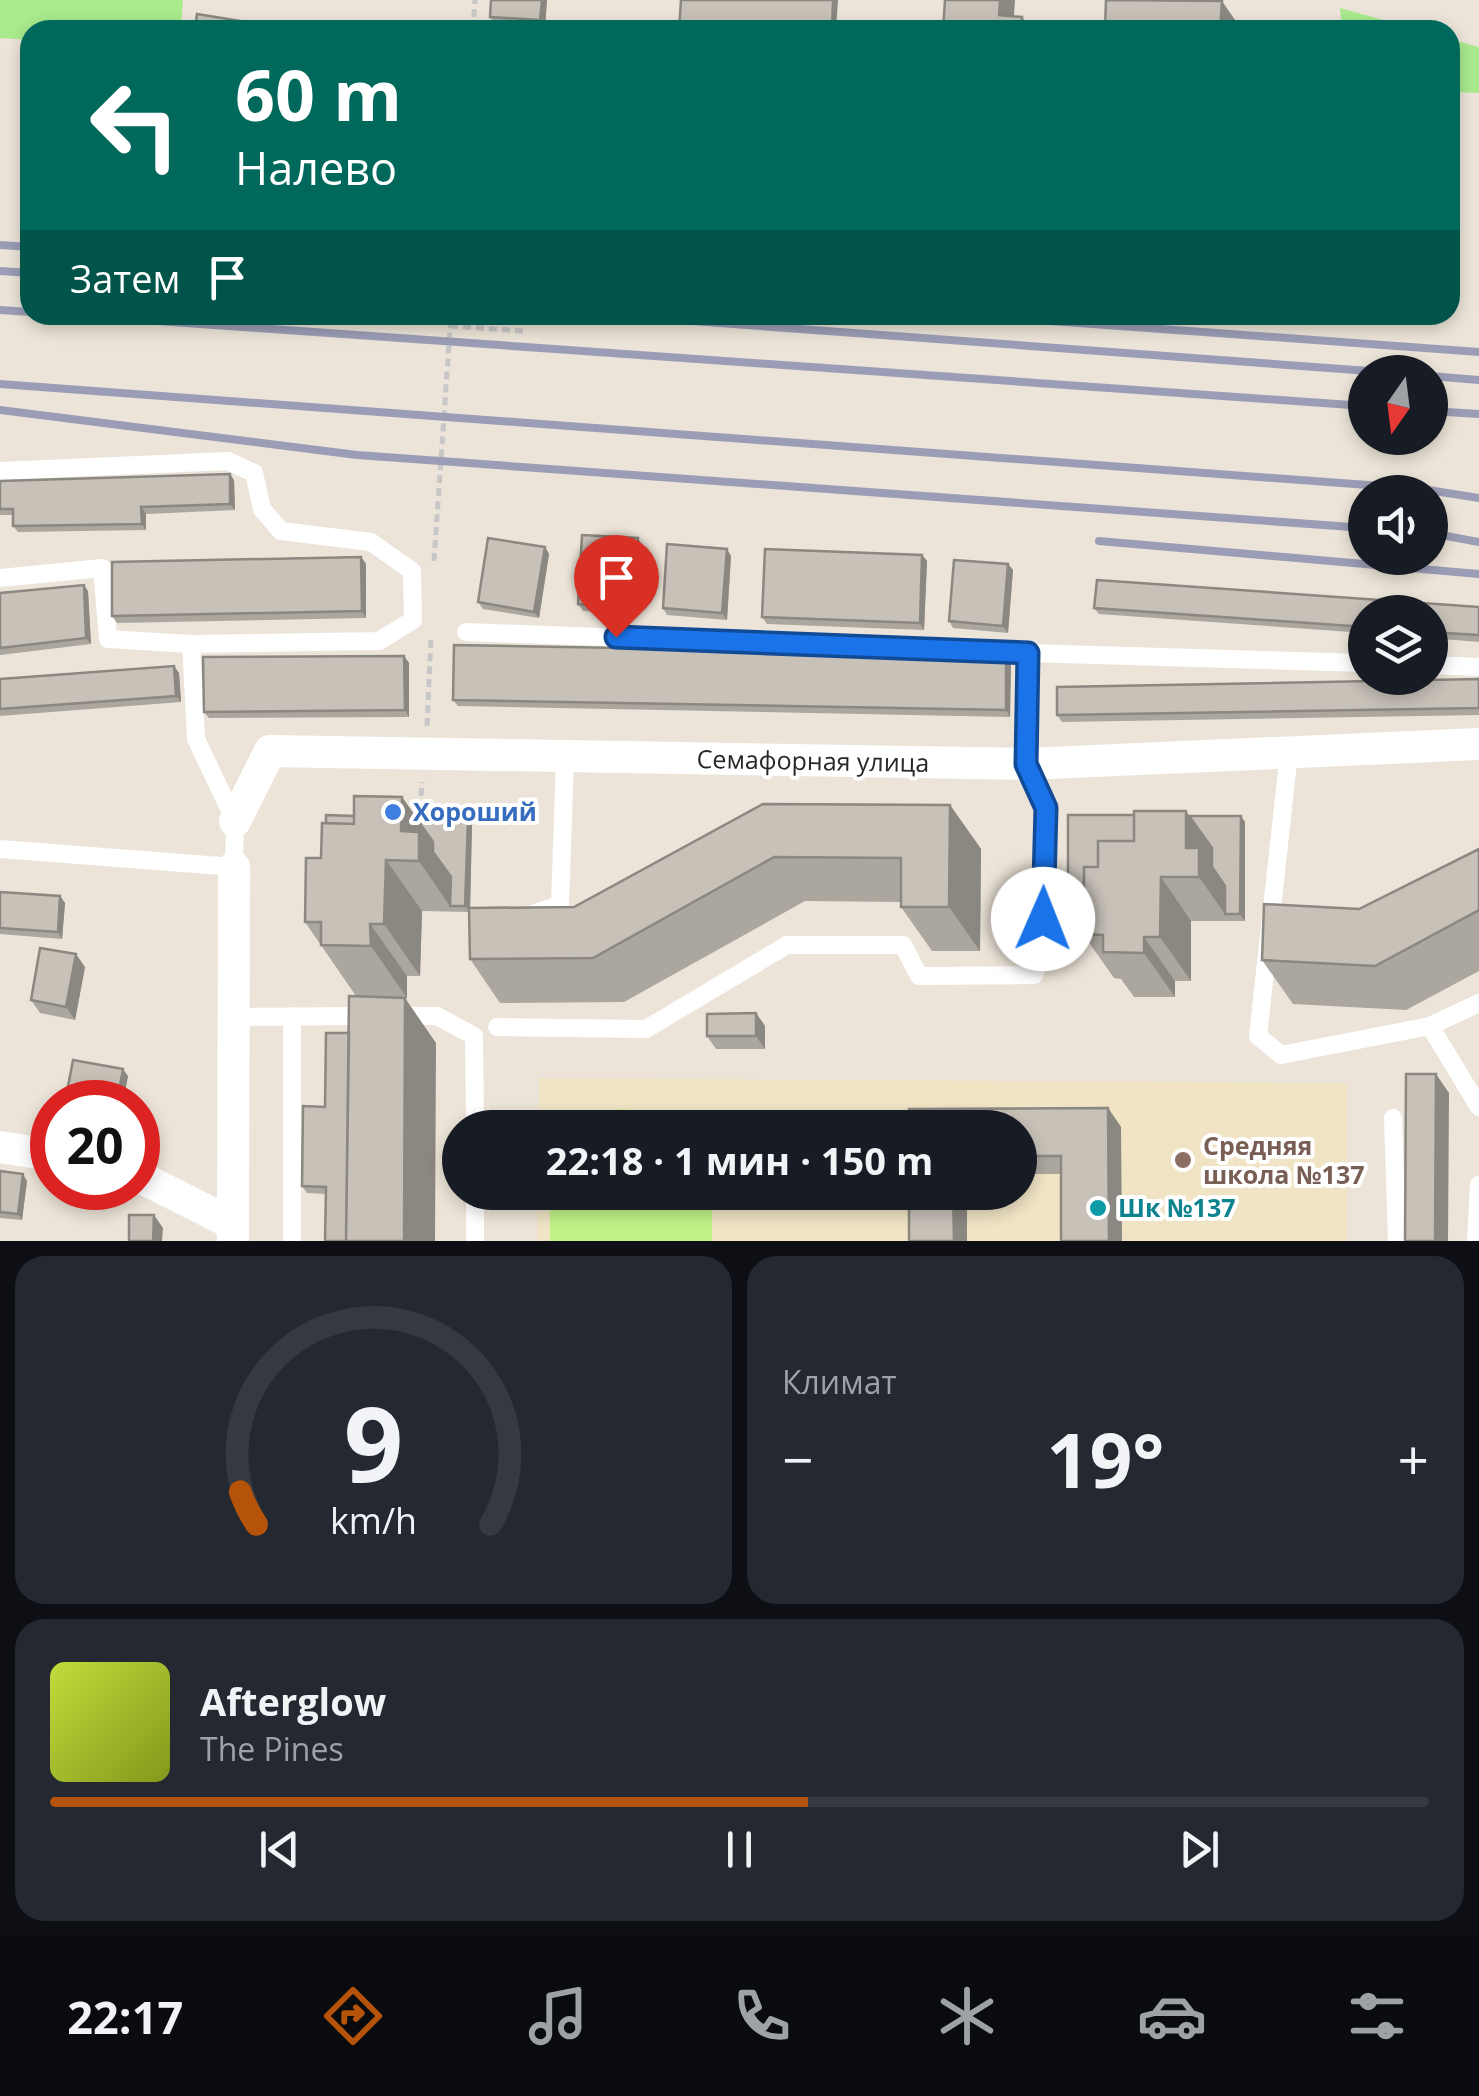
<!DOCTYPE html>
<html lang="ru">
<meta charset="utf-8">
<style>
:root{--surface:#171b24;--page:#242831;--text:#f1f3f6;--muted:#9ea1a6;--line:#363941;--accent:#b45309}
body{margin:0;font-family:"Open Sans",sans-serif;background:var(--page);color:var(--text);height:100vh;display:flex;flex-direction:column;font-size:38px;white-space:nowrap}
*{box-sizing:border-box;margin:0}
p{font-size:32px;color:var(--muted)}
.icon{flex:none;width:55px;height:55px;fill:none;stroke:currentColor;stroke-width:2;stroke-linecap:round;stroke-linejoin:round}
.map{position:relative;height:1241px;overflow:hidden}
.sheet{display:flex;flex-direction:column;gap:15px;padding:15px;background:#0d0f14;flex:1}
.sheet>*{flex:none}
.banner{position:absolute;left:20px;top:20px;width:1440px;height:305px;border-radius:30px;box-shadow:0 5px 15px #0003;background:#00695c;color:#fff;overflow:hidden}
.needle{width:65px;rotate:194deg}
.buttons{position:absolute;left:1348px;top:355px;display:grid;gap:20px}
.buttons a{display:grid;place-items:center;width:100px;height:100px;border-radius:50%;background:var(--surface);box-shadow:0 5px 15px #0003;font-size:50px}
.speed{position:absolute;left:30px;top:1080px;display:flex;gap:20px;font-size:50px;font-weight:700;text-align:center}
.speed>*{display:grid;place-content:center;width:130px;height:130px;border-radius:50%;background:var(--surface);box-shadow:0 5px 15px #0003;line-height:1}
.speed .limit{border:15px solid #d22;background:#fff;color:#111}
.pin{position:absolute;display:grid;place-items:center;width:85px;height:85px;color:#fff;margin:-102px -42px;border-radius:50% 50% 50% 0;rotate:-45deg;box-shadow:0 0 10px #0007}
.pin .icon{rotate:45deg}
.me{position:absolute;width:110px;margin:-55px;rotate:1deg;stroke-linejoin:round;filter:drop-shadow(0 0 8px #0008)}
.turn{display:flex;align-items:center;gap:35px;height:210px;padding:0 50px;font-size:45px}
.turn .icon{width:130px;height:130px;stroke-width:2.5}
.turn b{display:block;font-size:70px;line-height:85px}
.then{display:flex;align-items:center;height:95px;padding:0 50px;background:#0003;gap:20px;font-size:38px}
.big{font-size:75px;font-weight:700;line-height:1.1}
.sheet .widget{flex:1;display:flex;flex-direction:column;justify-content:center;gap:15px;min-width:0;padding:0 35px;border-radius:30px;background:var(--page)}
.sheet .dial{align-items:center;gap:0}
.dial svg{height:260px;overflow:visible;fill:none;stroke:var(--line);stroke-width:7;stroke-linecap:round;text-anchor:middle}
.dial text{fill:var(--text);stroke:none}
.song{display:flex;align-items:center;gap:30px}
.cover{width:120px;height:120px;border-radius:15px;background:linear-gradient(135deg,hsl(70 70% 55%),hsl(70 70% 35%))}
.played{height:10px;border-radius:5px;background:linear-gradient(90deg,var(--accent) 55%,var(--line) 55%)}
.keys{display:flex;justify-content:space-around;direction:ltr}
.heat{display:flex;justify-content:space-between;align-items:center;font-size:55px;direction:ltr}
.sheet .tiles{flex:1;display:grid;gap:15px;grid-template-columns:1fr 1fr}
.widget:last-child{grid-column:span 2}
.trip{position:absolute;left:442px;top:1110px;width:595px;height:100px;border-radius:50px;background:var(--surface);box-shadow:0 5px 15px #0003;font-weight:700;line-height:100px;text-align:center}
.menu{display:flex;height:160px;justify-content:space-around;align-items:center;background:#090b0e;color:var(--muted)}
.menu .icon{width:70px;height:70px}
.menu .active{color:var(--accent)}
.menu b{font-size:45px;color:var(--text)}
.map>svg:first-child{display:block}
.education{fill:#f0e4c5}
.green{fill:#a9ea8d}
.pitch{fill:#c1f288}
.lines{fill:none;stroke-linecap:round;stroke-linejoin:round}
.path{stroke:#c7c7c7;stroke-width:5;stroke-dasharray:8 5;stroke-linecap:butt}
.service{stroke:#fff;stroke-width:18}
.minor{stroke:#fff;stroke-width:32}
.rail{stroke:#9a9db5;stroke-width:8}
.wall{fill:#aba69e}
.shaded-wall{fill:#8b8781}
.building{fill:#c7c1b8;stroke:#8b8781;stroke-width:2.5}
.route-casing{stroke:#114b97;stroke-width:25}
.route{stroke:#1a73e8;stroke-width:18}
.shop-dot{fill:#3f7fe0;stroke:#fff;stroke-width:4}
.education-dot{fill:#8d6e63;stroke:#fff;stroke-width:4}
.culture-dot{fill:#0f9aa8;stroke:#fff;stroke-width:4}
.labels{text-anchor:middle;stroke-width:8;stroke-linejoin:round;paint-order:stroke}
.street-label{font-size:25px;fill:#282828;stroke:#fff}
.shop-label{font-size:25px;font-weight:bold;fill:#366cbe;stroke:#fff;text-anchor:start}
.education-label{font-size:25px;font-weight:bold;fill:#785e54;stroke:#fff;text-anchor:start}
.culture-label{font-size:25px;font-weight:bold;fill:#0d838f;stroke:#fff;text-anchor:start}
</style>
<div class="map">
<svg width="1479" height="1241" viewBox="0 0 1479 1241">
<rect width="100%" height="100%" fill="#ece4d8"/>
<!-- education -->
<path class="education" d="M539,1078L1347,1083V1241H537V1193L1020,1192V1128L538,1127Z"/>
<!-- green -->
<path class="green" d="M0,0H183L181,30H30V40L0,38Z
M1340,8L1419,30H1342Z
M1450,39L1479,47V93L1450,92Z"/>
<!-- pitch -->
<path class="pitch" d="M621,1109L660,1113L682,1127H658L639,1122L580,1127L602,1113Z
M550,1193H712V1241H550Z"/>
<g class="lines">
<!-- path -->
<path class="path" d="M473,30L475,0
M450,326L524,331
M434,561L451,315
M427,726L431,637
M421,796L422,782"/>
<!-- service -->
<path class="service" d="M0,471L228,461L254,473L262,509L281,531L371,542L412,571L413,620L379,641L191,644L196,739L235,821L234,867L0,849
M0,578L102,568L108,639L191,644
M466,632L1028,653L1026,764L1045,809L1042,955L1034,975L919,976L903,945H787L646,1029L497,1027
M1028,653L1365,663
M1430,665L1479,667
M1289,753L1258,1036L1281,1055L1430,1026L1479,1003
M535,913L560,905L565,758
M396,1016H437L474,1036L475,1128
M235,1017L370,1016
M1430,1026L1479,1107
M1393,1118L1397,1241
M475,1192V1241
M292,1241V1016
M1476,1241L1479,1185"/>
<!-- minor -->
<path class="minor" d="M235,821L270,751L1026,764L1479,744
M0,1147L52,1155
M138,1176L233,1224
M233,1241L234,867"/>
<!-- rail -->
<path class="rail" d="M0,245L30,247
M0,271L30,273
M0,310L30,312
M73,315L1365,406
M610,315L1383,372
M969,315L1479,352
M1430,376L1479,380
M0,384L1422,489L1479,498
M0,410L357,455L1365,528
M1430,411L1479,414
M1430,533L1479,542
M1099,541L1479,574"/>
</g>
<!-- wall -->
<path class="wall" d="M491,0H547L545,27L494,23L490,17Z
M234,480L235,510L146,514V530L18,532L13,526V515H0V481Z
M642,545L638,614L583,611L578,604Z
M545,547L549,554L539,618L483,609L478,602Z
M922,555L927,561L924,630L767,624L762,617Z
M731,556L727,620L667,615L663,608Z
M361,557L366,564V618L117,623L112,616Z
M1008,564L1013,570L1008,633L953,628L949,621Z
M88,591L91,644L0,655V593Z
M1479,607V642L1430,638V612H1365V633L1099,614L1094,608Z
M404,656L409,663V717L209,718L204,712Z
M1011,661L1010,717L458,706L453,700Z
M174,666L179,673L181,702L0,716V679Z
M1479,679V715L1062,722L1057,715Z
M402,797L416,818L468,819L472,825L470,908L574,907L950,805L981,849L980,951H932L901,907V902L805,901L624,1002L500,1003L470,959L469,912L422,911L420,976H407V998H388L436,1043L326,1194L307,1193L302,1186L349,1033L356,996L305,922L321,858L326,823L354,816Z
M1189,816L1245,822V921H1191V981H1175V997H1134L1121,979L1114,978L1083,934L1084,911H1072L1068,905Z
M1479,849V971L1406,1010L1293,1004L1262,960L1359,909Z
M0,892L60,896L65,903L62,939L0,934Z
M85,967L75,1020L40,1013L31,1000Z
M756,1013L765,1026V1049H716L707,1036Z
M128,1076L123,1102H70L66,1097Z
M1108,1108L1121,1127L1061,1174H1020V1128Z
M0,1171L27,1181L22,1220L0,1218Z"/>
<!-- shaded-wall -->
<path class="shaded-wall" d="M542,0H547L545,27L540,20Z
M833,0H838L836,30H832Z
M1000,0H1015L1013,30L999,15Z
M1222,1L1235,20L1234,30H1220Z
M1022,17L1032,30H1021Z
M230,474L234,480L235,510L230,504Z
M141,507L146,514V530L142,524Z
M638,538L642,545L638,614L633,608Z
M545,547L549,554L539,618L534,612Z
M727,549L731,556L727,620L722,613Z
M922,555L927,561L924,630L920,623Z
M361,557L366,564V618L362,611Z
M1008,564L1013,570L1008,633L1003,626Z
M84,585L88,591L91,644L86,638Z
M1006,655L1011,661L1010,717L1006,710Z
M404,656L409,663V717L405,710Z
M174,666L179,673L181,702L176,696Z
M402,797L438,848L455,883L450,906L419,861L401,831Z
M950,805L981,849L980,951L949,907Z
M1186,811L1217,855L1230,892L1225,914L1199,877L1186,848Z
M1241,816L1245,822V921L1240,914Z
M468,819L472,825L470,912L465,906Z
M386,860L422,911L420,976L384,924Z
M1161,877L1191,921V981L1160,937Z
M60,896L65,903L62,939L58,932Z
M370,924L407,976V998L371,946Z
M1144,937L1175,981V997L1144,953Z
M76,954L85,967L75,1020L66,1007Z
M405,998L436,1043L435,1241H404Z
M756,1013L765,1026V1049L756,1036Z
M123,1069L128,1076L123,1102H117Z
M1436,1074L1449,1093L1448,1241H1435Z
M1108,1108L1121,1127L1122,1241H1109Z
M23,1174L27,1181L22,1220L18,1214Z
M953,1192H967V1241H954Z
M154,1215L163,1228L162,1241H153Z"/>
<!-- building -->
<path class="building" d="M491,0H542L540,20L490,17Z
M681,0H833L832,30H679Z
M945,0H1000L999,15L1022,17L1021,30H943Z
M1106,0L1222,1L1220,30H1105Z
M197,14L283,28V30H195Z
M230,474V504L141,507L142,524L13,526V509H0V481Z
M582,535L638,538L633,608L578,604Z
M488,538L545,547L534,612L478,602Z
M667,544L727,549L722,613L663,608Z
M765,549L922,555L920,623L762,617Z
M361,557L362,611L112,616V562Z
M954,560L1008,564L1003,626L949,621Z
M1097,580L1479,607V635L1430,632V612H1365V627L1094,608Z
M84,585L86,638L0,648V593Z
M454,645L1006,655V710L453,700Z
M404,656L405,710L204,712L203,657Z
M174,666L176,696L0,709V679Z
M1479,679V708L1057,715V687Z
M354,796L402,797L401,831L419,832V861L386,860L384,924H370L371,946L321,945V922H305L306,858H321L322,823L354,824Z
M763,804L950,805L949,907H901V858L774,857L593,958L470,959L469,908L574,907Z
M1134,811H1186V848H1199V877H1161L1160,937H1144V953L1103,952V935L1083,934L1084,867H1098V841H1134Z
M326,815L354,816V824L326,823Z
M1068,815H1134V841H1098V867H1084V905H1068Z
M1189,816H1241L1240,914H1225V886L1212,867V848Z
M416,818L468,819L465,906H450L451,877L433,852V842Z
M1479,849V910L1375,966L1262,960L1264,904L1359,909Z
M0,892L60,896L58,932L0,928Z
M40,948L76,954L66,1007L31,1000Z
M349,996L405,998L404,1241H346Z
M756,1013V1036H707V1014Z
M326,1033H349L346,1241H325L326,1187L302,1186L303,1106L325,1107Z
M73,1060L123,1069L117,1102H98L66,1097Z
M1406,1074H1436L1435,1241H1405Z
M1108,1108L1109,1241H1061V1156H1020V1128H909V1109Z
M0,1171L23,1174L18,1214L0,1212Z
M909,1192H953L954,1241H909Z
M129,1215H154L153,1241H129Z"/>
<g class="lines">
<!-- route casing -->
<g class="route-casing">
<path id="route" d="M616,637L1028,653L1026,764L1046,808L1043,919"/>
</g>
<!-- route -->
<use href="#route" class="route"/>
</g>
<!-- markers -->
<circle class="shop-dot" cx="393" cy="812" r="10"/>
<circle class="education-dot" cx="1183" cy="1160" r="10"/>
<circle class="culture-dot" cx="1098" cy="1208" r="10"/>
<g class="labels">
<!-- street labels -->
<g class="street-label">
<text transform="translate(813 761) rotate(1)" y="9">Семафорная улица</text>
</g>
<!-- shop labels -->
<g class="shop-label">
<text x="413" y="821">Хороший</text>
</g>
<!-- education labels -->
<g class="education-label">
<text x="1203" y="1155">Средняя<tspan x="1203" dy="29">школа №137</tspan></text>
</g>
<!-- culture labels -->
<g class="culture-label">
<text x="1118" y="1217">Шк №137</text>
</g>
</g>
</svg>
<div class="buttons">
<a><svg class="needle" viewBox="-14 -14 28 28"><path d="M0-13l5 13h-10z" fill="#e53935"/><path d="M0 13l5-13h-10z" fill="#9ea1a6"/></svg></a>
<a><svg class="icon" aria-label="sound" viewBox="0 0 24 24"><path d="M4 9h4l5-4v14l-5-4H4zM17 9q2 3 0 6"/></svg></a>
<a><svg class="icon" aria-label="layers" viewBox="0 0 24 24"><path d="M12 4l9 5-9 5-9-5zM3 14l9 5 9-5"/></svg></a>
</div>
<div class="speed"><div class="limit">20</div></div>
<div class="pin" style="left:616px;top:637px;background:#d93025"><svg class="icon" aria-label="arrive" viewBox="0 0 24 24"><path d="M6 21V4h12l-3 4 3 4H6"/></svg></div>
<svg class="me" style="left:1043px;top:919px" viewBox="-20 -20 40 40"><circle r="19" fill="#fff"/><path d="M0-13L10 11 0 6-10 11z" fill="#1a73e8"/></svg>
<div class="trip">22:18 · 1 мин · 150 m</div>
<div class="banner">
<div class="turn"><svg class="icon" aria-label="left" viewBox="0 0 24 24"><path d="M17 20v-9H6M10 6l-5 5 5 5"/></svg><div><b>60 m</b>Налево</div></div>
<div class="then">Затем<svg class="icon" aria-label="arrive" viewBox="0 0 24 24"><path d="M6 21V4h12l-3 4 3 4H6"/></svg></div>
</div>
</div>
<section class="sheet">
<div class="tiles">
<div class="widget dial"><svg viewBox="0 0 100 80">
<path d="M14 69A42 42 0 1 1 86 69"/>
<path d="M14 69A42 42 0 0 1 9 59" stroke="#b45309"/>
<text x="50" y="56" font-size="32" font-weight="700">9</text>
<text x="50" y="72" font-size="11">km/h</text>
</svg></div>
<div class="widget"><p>Климат</p>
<div class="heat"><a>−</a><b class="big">19°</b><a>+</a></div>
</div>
<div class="widget">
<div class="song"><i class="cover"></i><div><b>Afterglow</b><p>The Pines</p></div></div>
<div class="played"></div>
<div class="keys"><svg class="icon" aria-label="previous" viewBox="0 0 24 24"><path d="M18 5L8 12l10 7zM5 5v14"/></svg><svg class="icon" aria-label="pause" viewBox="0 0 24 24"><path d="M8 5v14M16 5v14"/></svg><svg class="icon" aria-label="next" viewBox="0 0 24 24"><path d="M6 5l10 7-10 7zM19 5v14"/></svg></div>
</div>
</div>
</section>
<nav class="menu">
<b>22:17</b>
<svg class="icon active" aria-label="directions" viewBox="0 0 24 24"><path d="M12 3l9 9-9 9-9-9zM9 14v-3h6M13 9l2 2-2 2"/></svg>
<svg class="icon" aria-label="music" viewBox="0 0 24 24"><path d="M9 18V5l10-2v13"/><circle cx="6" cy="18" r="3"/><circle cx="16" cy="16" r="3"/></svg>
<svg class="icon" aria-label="phone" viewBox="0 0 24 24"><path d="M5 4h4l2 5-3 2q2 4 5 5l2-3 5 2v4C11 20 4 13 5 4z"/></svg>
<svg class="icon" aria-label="climate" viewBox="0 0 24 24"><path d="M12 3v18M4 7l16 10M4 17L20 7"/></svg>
<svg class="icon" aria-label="car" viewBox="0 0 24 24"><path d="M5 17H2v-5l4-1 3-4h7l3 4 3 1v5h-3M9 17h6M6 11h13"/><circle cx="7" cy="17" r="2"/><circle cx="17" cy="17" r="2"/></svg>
<svg class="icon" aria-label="filters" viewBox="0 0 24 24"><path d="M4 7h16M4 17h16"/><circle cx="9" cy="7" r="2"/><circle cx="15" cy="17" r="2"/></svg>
</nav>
